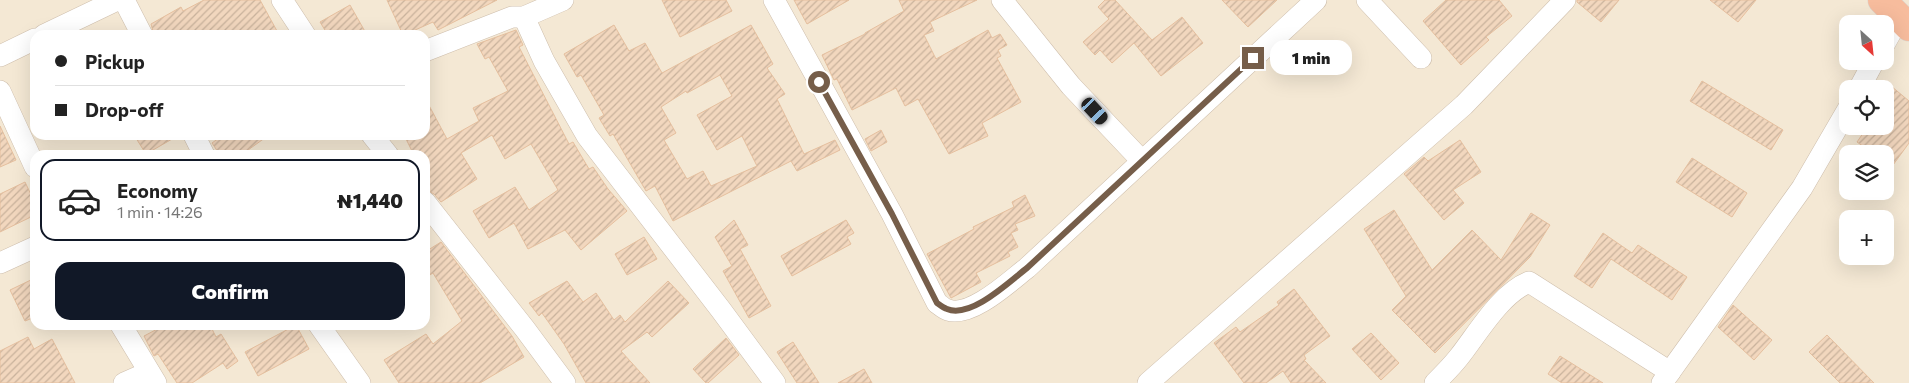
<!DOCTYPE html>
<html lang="en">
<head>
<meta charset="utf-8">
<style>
	body { margin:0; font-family:Commissioner,sans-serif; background:#f6f6f6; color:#222; height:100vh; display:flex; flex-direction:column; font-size:19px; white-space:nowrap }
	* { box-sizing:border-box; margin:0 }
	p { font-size:16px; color:#767676 }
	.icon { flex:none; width:28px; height:28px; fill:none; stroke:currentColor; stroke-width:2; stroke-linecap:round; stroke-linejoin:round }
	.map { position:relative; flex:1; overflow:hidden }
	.panel { position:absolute; left:30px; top:150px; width:400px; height:180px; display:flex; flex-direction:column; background:#fff; border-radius:15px; box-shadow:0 5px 20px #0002 }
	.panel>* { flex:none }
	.hud { position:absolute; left:30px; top:30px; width:400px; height:110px; border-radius:15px; box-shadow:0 5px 20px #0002; display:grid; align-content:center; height:110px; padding:0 25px; background:#fff }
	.needle { width:32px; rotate:153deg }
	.tools { position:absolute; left:1839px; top:15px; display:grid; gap:10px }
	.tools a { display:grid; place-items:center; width:55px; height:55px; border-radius:10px; background:#fff; box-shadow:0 5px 20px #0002; font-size:25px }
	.end { position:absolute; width:22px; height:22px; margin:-11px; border:6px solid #765e4a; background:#fff; box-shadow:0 0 0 2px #fff }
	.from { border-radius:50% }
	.bubble { position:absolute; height:35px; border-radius:15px; background:#fff; box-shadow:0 5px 20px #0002; font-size:16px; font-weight:800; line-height:35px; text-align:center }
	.car { position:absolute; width:15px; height:30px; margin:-15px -8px; border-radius:6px; box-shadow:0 0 4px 1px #0007; background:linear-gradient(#222 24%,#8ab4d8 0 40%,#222 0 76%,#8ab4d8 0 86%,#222 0) }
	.hud b { display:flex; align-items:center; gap:18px; height:48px; font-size:19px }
	.hud b+b { border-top:1px solid #e0e0e0 }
	.hud i { width:12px; height:12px; background:#222 }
	ul { padding:9px 0 0; list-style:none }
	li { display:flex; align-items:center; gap:15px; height:82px; margin:0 10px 8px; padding:0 15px; border:2px solid transparent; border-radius:15px }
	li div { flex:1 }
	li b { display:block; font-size:19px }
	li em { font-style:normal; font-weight:800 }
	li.selected { border-color:#111827 }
	li>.icon { width:45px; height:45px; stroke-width:1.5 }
	.button { display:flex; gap:10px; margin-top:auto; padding:10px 25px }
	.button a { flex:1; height:58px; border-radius:15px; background:#111827; color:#fff; font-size:20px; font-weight:800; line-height:58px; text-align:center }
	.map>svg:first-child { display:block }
	.residential { fill:#f4e8d4; fill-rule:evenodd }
	.building { fill:url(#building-hatch); stroke:#e5bf9e; fill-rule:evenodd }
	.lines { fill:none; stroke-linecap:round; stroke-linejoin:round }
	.minor-casing { stroke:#cebeac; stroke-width:22 }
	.highway-casing { stroke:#dbd5d0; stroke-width:29 }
	.minor { stroke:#fff; stroke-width:21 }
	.highway { stroke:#f7bc9d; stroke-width:28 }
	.route { stroke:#765e4a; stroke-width:6 }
</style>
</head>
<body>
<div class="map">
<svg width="1909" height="383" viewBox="0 0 1909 383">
	<defs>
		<pattern id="building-hatch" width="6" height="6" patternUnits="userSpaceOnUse" patternTransform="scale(1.25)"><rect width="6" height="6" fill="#f2d7be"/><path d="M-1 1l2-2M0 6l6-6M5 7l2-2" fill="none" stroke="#c9b29c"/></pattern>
	</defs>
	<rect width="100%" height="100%" fill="#fcf6e6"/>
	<path class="residential" d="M0,0H1909V383H0ZM1848,24H1885V61H1848ZM35,35H425V135H35ZM1848,89H1885V126H1848ZM1848,154H1885V191H1848ZM35,155H425V325H35ZM1848,219H1885V256H1848Z"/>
	<g class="building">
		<path d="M204,0H260L277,31L269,35H154L151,24L181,7L183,11Z"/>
		<path d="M387,0H497L438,30L433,22L404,35H403Z"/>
		<path d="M662,0H726L732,11L680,37Z"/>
		<path d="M794,0H849L807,24Z"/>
		<path d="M899,0H977L930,22L934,31L924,35L936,59L988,30L992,38L1000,34L1007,45L998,50L1001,56L997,58L1021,102L982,123L988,136L949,154L918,99L905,106L896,88L852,110L837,79L834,80L822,55L865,34V33L904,11Z"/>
		<path d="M1105,0H1115L1152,40L1182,17L1203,43L1161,76L1134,43L1112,63L1100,50L1095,55L1083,42L1109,19L1098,7Z"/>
		<path d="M1222,0H1277L1248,27Z"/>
		<path d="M1446,0H1499L1512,16L1486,37L1489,40L1461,65L1423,21Z"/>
		<path d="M1577,0H1619L1601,22L1577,2Z"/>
		<path d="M1710,0H1756L1738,22Z"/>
		<path d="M350,5L367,35H328L320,22Z"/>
		<path d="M614,25L629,51L645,43L662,73L751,25L773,64L767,68L785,94L777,99L804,154L835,140L840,150L797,171L791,161L673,221L655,186L646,191L613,134L610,136L599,118L604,115L581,75L577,77L564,54ZM720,75L732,96L697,115L717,150L742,136L757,166L711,186L703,171L687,179L664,140L676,133L661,107L686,91L687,93Z"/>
		<path d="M516,30L523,45L519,47L569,144L573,142L589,169L593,167L608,189L627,211L581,250L565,230L528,249L514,223L489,238L473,211L515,187L529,210L558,190L531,144L505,159L492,135L461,153L477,179L441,202L434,194L425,189V155H414L404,135H425V98L447,139L479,121L473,108L508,91L489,57L485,59L477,44Z"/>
		<path d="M1702,81L1783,130L1771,150L1690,101Z"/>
		<path d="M1885,81L1909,101V143L1885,176V154H1874L1857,142L1868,126H1885Z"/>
		<path d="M0,126L16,160L0,167Z"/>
		<path d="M881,130L887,142L871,151L865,139Z"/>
		<path d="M134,135H179L146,154Z"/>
		<path d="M223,135H269L241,155H220L212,143Z"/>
		<path d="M1460,140L1481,172L1453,190L1464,203L1444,220L1404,174L1424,157L1428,161Z"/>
		<path d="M1692,158L1747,193L1732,217L1676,182Z"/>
		<path d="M25,182L35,203V215L0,232V194Z"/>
		<path d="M1025,195L1035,216L1015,224L1018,230L1011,233L1018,247L1008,252L1010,256L976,273L981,282L951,298L927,254L974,229L973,227L1014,207L1012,202Z"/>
		<path d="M1394,210L1432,270L1472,230L1501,260L1531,213L1550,225L1530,257L1435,353L1392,310L1406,296L1364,229Z"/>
		<path d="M734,220L748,245L740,249L771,306L749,318L723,271L732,266L715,237Z"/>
		<path d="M846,220L854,233L847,237L851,244L792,276L781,256Z"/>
		<path d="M1603,233L1632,253L1638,245L1687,277L1672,300L1611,259L1592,288L1574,276Z"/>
		<path d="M644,237L657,259L627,275L615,254Z"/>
		<path d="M441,242L512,336L524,357L480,383H399L384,360L426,334L433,344L462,321L433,273L425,278V252Z"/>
		<path d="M35,278V317L25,321L10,290Z"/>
		<path d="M567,281L583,302L596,293L614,320L620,315L625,322L668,281L689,303L652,337L647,332L621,351L650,383H586L564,344L542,313L539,316L529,303Z"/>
		<path d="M1294,289L1330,336L1304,355L1306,359L1304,360L1326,383H1291L1283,371L1266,383H1244L1214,343L1236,327L1240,332L1279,305L1277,302Z"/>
		<path d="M1733,305L1772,340L1754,360L1718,327Z"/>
		<path d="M165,325H210L216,337L221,334L238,361L227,369L223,363L192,383H177L158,354L154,356L144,336Z"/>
		<path d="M296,325L309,349L258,376L245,352Z"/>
		<path d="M1371,333L1399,363L1381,380L1352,349Z"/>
		<path d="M1827,335L1874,383H1840L1809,352Z"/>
		<path d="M28,337L34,349L52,339L75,383H0V351Z"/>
		<path d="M726,338L739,355L708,383H706L693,369Z"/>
		<path d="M793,342L819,383H797L777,352Z"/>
		<path d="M1560,356L1603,383H1562L1548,374Z"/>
		<path d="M864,369L872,383H838Z"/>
	</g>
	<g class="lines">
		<g class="minor-casing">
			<g id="minor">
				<path d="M124,0L142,35"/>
				<path d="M282,0L305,35"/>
				<path d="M774,0L892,214L937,303C940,305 944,309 948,310C971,318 1010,281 1027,268L1316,0"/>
				<path d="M1002,0L1071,86L1142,161"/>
				<path d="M1367,0L1421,58"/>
				<path d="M524,17L544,61L587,136L721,310L775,383"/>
				<path d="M44,35L117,0"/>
				<path d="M1885,43L1899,18"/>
				<path d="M425,51L512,17H524L563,0"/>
				<path d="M0,56L35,39"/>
				<path d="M1859,89L1874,61"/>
				<path d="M0,91L35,167"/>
				<path d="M194,135L204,155"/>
				<path d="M372,135L388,155"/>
				<path d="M425,202L525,329L565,383"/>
				<path d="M0,263L35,247"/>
				<path d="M121,325L156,383"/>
				<path d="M319,325L360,383"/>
				<path d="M124,383L149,372"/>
				<path d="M1148,383L1464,105L1565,0"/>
				<path d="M1435,383C1443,375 1452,366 1459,357C1478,333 1500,294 1529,282L1670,372"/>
				<path d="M1662,383L1802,188L1848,109"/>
			</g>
		</g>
		<g class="highway-casing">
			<path id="highway" d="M1882,0L1909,27"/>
		</g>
		<use href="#minor" class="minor"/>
		<use href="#highway" class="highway"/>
	</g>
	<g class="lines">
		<path class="route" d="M819,82L892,214L937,303C940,305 944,308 947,309C971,319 1010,281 1027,268L1253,58"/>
	</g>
</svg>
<div class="tools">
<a><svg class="needle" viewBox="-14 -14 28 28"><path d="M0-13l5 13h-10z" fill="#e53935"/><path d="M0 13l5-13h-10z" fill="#767676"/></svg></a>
<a><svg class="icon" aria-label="locate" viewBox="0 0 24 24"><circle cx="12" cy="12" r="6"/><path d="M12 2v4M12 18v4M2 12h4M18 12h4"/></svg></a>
<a><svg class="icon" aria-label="layers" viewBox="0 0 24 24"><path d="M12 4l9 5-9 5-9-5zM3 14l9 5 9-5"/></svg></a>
<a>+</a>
</div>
<i class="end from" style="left:819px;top:82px"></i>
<i class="end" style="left:1253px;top:58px"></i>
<div class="bubble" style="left:1270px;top:40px;width:82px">1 min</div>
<i class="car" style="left:1095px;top:111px;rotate:137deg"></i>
<div class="hud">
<b><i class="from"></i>Pickup</b>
<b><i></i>Drop-off</b>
</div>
<section class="panel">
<ul>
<li class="selected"><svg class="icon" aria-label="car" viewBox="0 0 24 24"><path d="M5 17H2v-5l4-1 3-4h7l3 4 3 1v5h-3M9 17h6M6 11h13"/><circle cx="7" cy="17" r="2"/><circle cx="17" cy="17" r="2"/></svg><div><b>Economy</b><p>1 min · 14:26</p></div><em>₦1,440</em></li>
</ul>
<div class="button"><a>Confirm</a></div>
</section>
</div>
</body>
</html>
